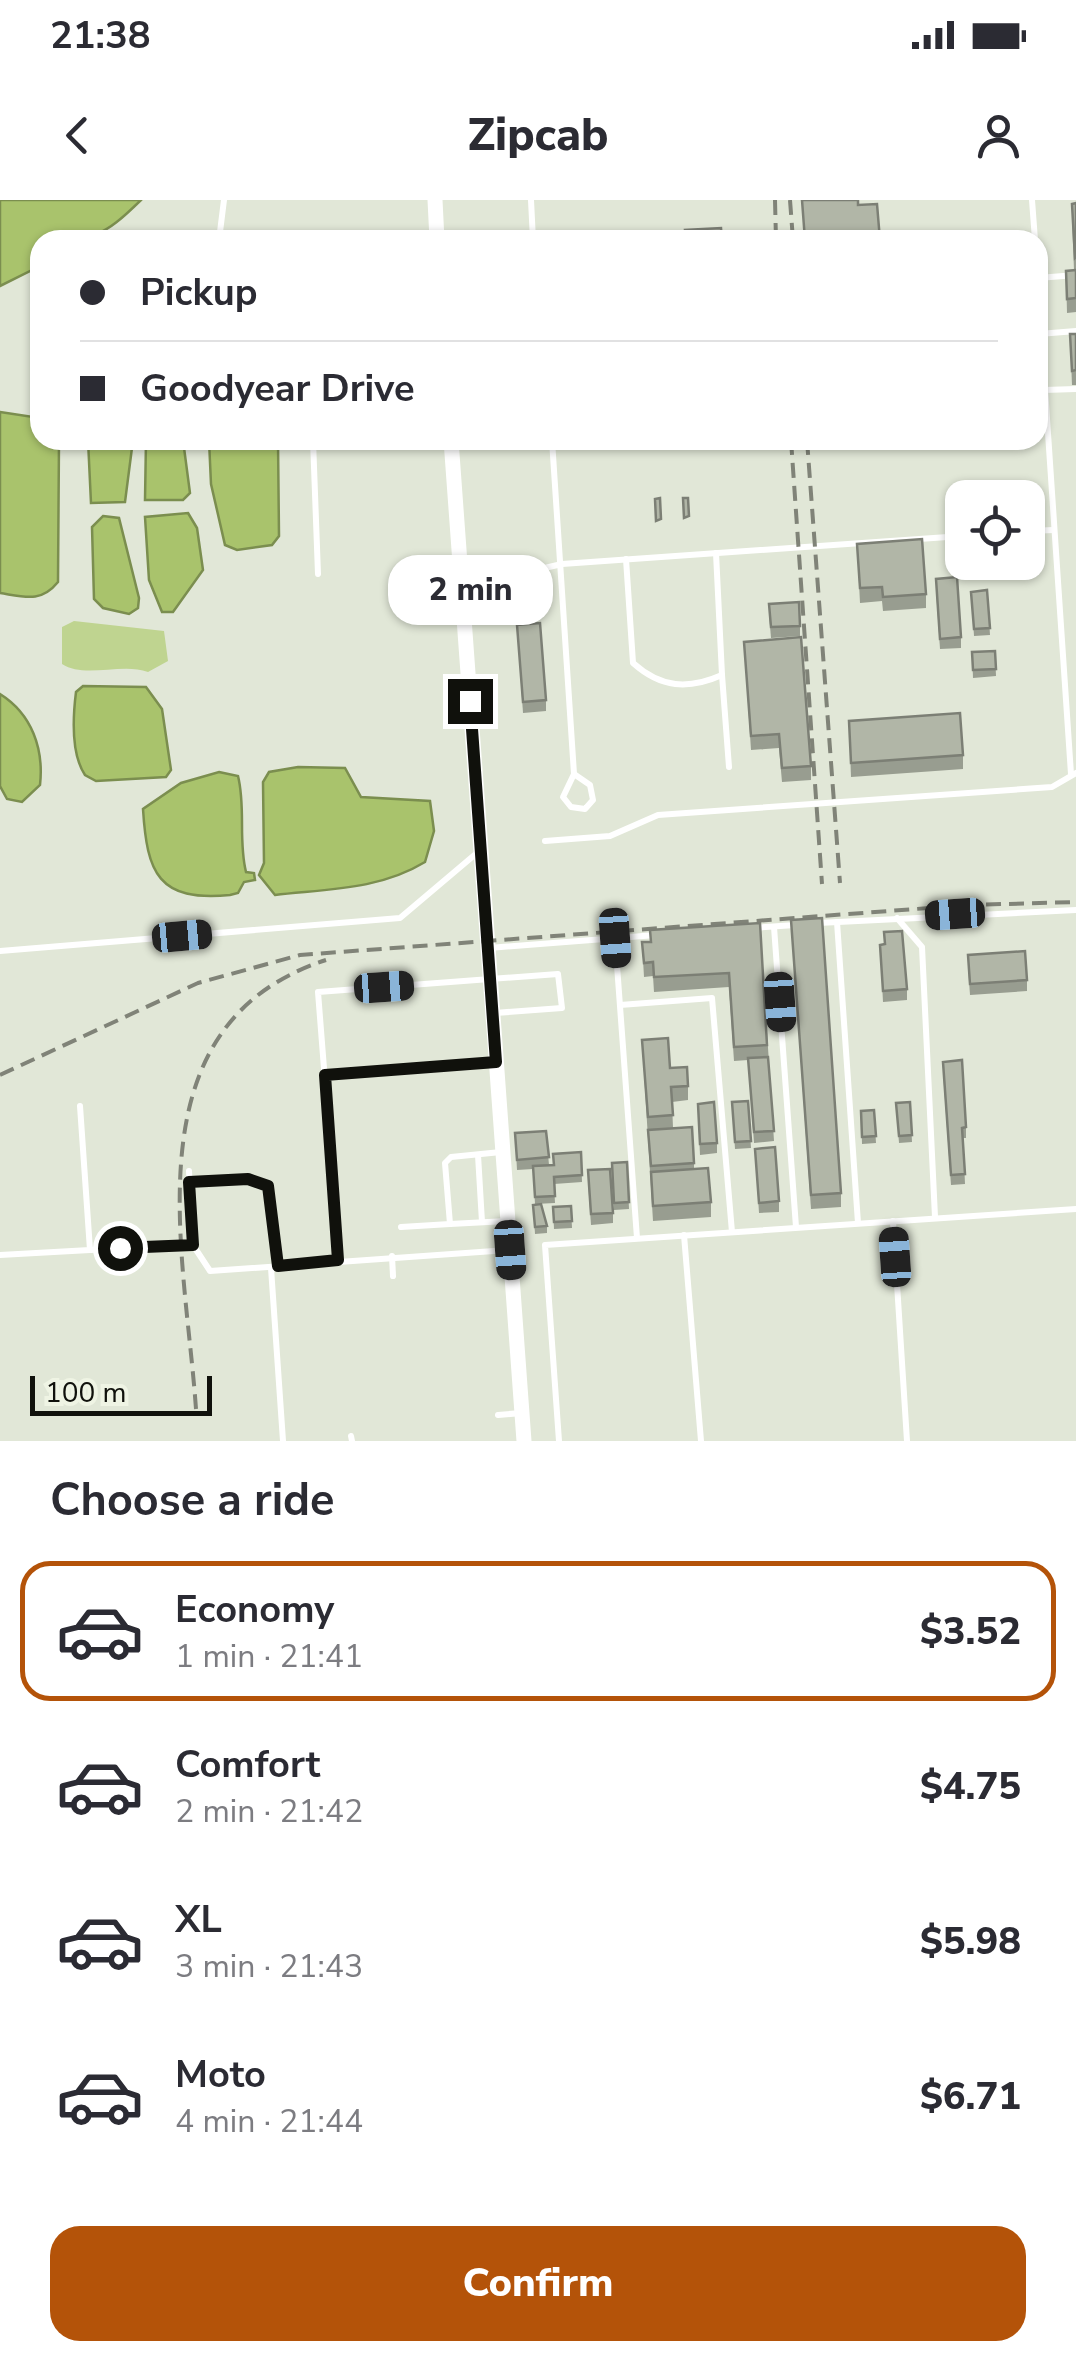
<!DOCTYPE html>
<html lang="en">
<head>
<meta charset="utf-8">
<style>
	body { margin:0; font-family:"Nunito Sans",sans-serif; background:#f2f2f3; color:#2b2b33; height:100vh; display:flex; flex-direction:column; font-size:38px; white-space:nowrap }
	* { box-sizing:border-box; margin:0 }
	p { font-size:32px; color:#7c7c81 }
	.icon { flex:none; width:55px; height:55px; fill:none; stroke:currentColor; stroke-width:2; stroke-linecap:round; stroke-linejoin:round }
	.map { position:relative; height:1241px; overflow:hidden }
	.panel { display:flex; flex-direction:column; background:#fff; flex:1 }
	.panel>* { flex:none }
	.hud { position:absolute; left:30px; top:30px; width:1018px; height:220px; border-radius:30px; box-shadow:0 2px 8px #0004; display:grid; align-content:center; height:220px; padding:0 50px; background:#fff }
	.buttons { position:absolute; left:945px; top:280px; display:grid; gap:20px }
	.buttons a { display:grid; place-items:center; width:100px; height:100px; border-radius:20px; background:#fff; box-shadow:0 2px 8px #0004; font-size:50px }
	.scale { position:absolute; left:30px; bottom:25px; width:182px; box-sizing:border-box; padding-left:10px; border:5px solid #10110c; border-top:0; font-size:28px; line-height:35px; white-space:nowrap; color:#10110c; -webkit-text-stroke:8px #eff4e4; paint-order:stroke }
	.end { position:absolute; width:45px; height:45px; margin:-22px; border:12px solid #10110c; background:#fff; box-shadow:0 0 0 5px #fff }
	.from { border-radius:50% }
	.bubble { position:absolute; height:70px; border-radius:30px; background:#fff; box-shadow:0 2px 8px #0004; font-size:32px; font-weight:800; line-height:70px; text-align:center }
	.car { position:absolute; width:30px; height:60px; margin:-30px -15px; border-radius:12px; box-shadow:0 0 8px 2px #0007; background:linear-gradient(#222 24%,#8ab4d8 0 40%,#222 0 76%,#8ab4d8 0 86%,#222 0) }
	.hud b { display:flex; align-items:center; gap:35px; height:95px; font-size:38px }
	.hud b+b { border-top:2px solid #e1e1e2 }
	.hud i { width:25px; height:25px; background:#2b2b33 }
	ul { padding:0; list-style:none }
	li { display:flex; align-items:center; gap:30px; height:140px; margin:0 20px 15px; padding:0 30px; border:5px solid transparent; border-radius:30px }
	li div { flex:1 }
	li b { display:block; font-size:38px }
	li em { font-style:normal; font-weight:800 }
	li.selected { border-color:#b45309 }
	li>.icon { width:90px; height:90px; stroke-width:1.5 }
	h2 { padding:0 50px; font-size:45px; line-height:120px }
	.primary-button { display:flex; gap:20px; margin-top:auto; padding:20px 50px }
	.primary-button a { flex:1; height:115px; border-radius:30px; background:#b45309; color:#fff; font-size:40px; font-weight:800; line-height:115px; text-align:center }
	.status { display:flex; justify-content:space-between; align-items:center; height:70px; padding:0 50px; background:#fff; direction:ltr }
	.status svg { height:28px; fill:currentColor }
	header { display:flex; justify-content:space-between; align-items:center; height:130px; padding:0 50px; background:#fff; font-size:45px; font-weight:800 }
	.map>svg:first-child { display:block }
	.green { fill:#bfd490 }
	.water { fill:#a9c36c; stroke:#7b8e4f; stroke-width:2.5 }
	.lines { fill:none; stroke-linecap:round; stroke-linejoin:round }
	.service { stroke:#fff; stroke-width:6 }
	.tertiary { stroke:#fff; stroke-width:15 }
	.rail { stroke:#808378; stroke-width:4; stroke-dasharray:15 8; stroke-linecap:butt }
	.wall { fill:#989d90 }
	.building { fill:#b1b6a7; stroke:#7c7f75; stroke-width:2.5 }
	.route { stroke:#10110c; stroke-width:12 }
</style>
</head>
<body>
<div class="status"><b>21:38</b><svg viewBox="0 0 49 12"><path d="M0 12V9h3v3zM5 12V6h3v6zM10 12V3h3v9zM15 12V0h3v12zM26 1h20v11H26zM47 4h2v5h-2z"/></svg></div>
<header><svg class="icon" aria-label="back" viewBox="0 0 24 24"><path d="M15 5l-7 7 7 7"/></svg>Zipcab<svg class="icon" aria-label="person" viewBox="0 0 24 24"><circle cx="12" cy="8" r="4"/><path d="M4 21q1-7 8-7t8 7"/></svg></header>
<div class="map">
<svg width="1076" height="1241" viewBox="0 0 1076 1241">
	<rect width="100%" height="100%" fill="#e1e7d7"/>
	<path class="green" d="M74,421L164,431L168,461L148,472C122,462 85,479 62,464V427Z"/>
	<g class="water">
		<path d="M0,0H141C102,38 94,40 40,40V66L0,86Z"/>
		<path d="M0,212L40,218V240H59L58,382C41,403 25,397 0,393Z"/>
		<path d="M88,240H133L125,302L91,303Z"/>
		<path d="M146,240H183L190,293L183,300H145Z"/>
		<path d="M209,240H278L279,336L272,345L237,350L225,345L211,284Z"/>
		<path d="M188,313L197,328L203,370L173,412H162L149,380L145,317Z"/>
		<path d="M103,316L119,318L139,398L138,408L129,414L103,408L94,399L92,327Z"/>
		<path d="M83,486L146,487L162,509L171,570L166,577L96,581L85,575C71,554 73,516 76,492Z"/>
		<path d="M0,494C32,514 44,549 40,585L22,602L7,599L0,586Z"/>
		<path d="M298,567L345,568L361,597L430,601L434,631L425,662C379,690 327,689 275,695L259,675L264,663L263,582L269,572Z"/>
		<path d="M219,572L238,576C246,608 238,640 246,672L254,673L255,680L244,682L238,693L230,695C158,702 147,673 143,609L181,583Z"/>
	</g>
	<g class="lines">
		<g class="service">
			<path d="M531,0L533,40"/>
			<path d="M1032,0L1035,40"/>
			<path d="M219,40L224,0"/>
			<path d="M1038,78L1076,75"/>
			<path d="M1038,85L1071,574"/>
			<path d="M1039,134L1076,131"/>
			<path d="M1044,190L1076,189"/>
			<path d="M313,240L318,374"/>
			<path d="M552,240L574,574"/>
			<path d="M1028,331L1054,330"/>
			<path d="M626,359L633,463C661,488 688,490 722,475L716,353"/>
			<path d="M540,369L562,364L962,336"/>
			<path d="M722,475L729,567"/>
			<path d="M574,574L590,585L593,600L585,609L571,607L563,597Z"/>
			<path d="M545,641L610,636L658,615L1052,587L1076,573"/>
			<path d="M897,718L922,747L935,1017"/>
			<path d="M837,722L858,1023"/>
			<path d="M818,723L1076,710"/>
			<path d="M774,727L796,1027"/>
			<path d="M753,728L795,725"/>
			<path d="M615,738L637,1038"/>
			<path d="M489,748L656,735"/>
			<path d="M0,751L400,718L478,652"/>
			<path d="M620,805L712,798L732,1032"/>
			<path d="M325,875L495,863"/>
			<path d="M478,955L482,1022"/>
			<path d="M189,971L193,1045L210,1071L508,1050"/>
			<path d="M189,982L247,979L269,986L278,1065"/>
			<path d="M893,1021L907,1241"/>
			<path d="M450,1024L507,1021"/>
			<path d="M401,1027L450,1024L445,963L451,957L501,952"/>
			<path d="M684,1035L701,1241"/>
			<path d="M90,1050L193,1045"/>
			<path d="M0,1055L90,1050L80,906"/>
			<path d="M392,1056L393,1076"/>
			<path d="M339,1060L318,792L558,774L562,808L495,813"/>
			<path d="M271,1068L283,1241"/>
			<path d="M498,1215L521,1213"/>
			<path d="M351,1236L352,1241"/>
			<path d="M559,1241L545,1045L1076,1009"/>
		</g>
		<g class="tertiary">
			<path d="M435,0L437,40"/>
			<path d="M451,240L524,1241"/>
		</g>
		<g class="rail">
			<path d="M775,0L776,40"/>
			<path d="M790,0L793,40"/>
			<path d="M791,240L822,684"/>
			<path d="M807,240L840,683"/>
			<path d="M0,875L198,783L300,755L969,705L1076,702"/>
			<path d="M196,1209C185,1051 127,825 326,760"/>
		</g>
	</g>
	<g class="wall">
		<path d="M1076,3V112L1067,113L1066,71L1074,70L1072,18Z"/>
		<path d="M1070,134H1076V185H1072Z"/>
		<path d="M857,344L926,394V408L883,411L882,401L860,403Z"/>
		<path d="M936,390L961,437V448L940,449Z"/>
		<path d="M987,390L990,435L974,436L971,392Z"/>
		<path d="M769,414L800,426V436L771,438Z"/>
		<path d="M517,425L546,500V511L523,513Z"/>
		<path d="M744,442L811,566V580L782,582L779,548L751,550Z"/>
		<path d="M995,451L996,476L973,478L972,452Z"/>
		<path d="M849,521L963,555V569L851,577Z"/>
		<path d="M791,720L841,993V1007L811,1009Z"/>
		<path d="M760,723L774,941L754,943L748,860L734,861L729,787L654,792L653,776L644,777L642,742H650V730Z"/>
		<path d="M884,732L907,789V800L883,802L880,745L885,744Z"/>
		<path d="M968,766L1027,780V791L970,795Z"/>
		<path d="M642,840L688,886V900L672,902L673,928L694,963V969L711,1002V1017L653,1021Z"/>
		<path d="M943,872L966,927V938H963L965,984L951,985Z"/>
		<path d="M748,901L751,948L735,949L732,902Z"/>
		<path d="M910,902L912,942L899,943L896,903Z"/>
		<path d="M874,910L876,943L862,944L861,911Z"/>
		<path d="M698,914L717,943V953L700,955Z"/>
		<path d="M546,931L549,965H553L581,952L582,982L554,984L555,1003L535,1004L533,969L517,970L515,933Z"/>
		<path d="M755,949L779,1001V1012L759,1013Z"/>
		<path d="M627,962L629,1009L614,1010L612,963Z"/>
		<path d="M588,981L613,1013V1023L591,1025Z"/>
		<path d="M533,1005L547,1026V1033L535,1034Z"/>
		<path d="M571,1006L572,1028L554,1029L553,1007Z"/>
	</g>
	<g class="building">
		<path d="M802,0H858V5L877,4L880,40H805Z"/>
		<path d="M1076,3V57L1075,58L1072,4Z"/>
		<path d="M721,28L722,40H686L685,30Z"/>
		<path d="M1076,70V98L1067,99L1066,71Z"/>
		<path d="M1070,134H1076V170L1072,171Z"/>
		<path d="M660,298L661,319L656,321L655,299Z"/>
		<path d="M683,298H688L689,316L684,318Z"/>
		<path d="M922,339L926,394L883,397L882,387L860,388L857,344Z"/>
		<path d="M957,377L961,437L940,439L936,379Z"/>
		<path d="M987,390L990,428L974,429L971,392Z"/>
		<path d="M799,402L800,426L771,427L769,404Z"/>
		<path d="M540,423L546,500L523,502L517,425Z"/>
		<path d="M801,437L811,566L782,568L779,534L751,536L744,442Z"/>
		<path d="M995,451L996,469L973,470L972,452Z"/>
		<path d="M960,513L963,555L851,563L849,521Z"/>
		<path d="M822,718L841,993L811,995L791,720Z"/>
		<path d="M760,723L767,845L734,847L729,773L654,777L653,762L644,763L642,742H651L650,730Z"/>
		<path d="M902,731L907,789L883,791L880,745L885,744L884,732Z"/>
		<path d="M1025,751L1027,780L970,784L968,755Z"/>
		<path d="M668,838L670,868L687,867L688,886L671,887L673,915L648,917L642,840Z"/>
		<path d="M768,857L774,931L754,932L748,858Z"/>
		<path d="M962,860L966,927L962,928L965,974L951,975L943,862Z"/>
		<path d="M748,901L751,941L735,942L732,902Z"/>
		<path d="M714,902L717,943L700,944L698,904Z"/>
		<path d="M910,902L912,935L899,936L896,903Z"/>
		<path d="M874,910L876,936L862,937L861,911Z"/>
		<path d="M692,927L694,963L651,966L648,930Z"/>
		<path d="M546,931L549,957L517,960L515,933Z"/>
		<path d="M775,947L779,1001L759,1003L755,949Z"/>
		<path d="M581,952L582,975L554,977L555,996L535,997L533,966L554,965L553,954Z"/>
		<path d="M627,962L629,1002L614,1003L612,963Z"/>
		<path d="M708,968L711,1002L653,1006L651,972Z"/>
		<path d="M610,969L613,1013L591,1014L588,970Z"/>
		<path d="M541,1004L547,1026L535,1027L533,1005Z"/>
		<path d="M571,1006L572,1021L554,1022L553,1007Z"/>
	</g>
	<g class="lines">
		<path class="route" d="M120,1048L193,1045L189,982L248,979L268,986L278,1066L338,1060L325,875L496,862L470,501"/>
	</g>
</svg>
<div class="buttons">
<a><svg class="icon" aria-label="locate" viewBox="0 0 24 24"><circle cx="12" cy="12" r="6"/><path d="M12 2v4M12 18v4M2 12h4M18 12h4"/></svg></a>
</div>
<div class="scale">100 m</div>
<i class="end from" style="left:120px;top:1048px"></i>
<i class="end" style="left:470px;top:501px"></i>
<div class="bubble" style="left:388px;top:355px;width:165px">2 min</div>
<i class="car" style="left:955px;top:714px;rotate:266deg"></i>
<i class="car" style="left:182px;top:736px;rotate:85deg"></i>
<i class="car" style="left:615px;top:738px;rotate:176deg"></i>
<i class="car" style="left:384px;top:787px;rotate:86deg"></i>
<i class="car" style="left:780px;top:802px;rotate:176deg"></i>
<i class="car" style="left:510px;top:1050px;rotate:176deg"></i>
<i class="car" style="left:895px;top:1057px;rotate:356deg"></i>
<div class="hud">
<b><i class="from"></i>Pickup</b>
<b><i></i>Goodyear Drive</b>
</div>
</div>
<section class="panel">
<h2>Choose a ride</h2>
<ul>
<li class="selected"><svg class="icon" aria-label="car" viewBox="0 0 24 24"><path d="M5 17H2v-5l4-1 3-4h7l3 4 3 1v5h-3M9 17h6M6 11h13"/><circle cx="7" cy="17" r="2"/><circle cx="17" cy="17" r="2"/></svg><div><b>Economy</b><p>1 min · 21:41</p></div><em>$3.52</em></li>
<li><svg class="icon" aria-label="car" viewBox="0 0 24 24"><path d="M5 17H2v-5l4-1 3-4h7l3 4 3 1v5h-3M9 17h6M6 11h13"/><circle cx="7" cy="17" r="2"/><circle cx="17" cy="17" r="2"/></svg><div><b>Comfort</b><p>2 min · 21:42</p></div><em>$4.75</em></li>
<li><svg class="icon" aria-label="car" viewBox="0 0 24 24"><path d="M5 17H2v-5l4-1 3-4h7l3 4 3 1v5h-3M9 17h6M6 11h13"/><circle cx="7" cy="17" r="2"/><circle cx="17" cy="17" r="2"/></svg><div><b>XL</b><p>3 min · 21:43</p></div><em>$5.98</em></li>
<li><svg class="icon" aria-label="car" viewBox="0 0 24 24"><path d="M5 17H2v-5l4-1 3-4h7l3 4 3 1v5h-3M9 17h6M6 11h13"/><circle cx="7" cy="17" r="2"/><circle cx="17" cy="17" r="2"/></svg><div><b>Moto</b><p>4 min · 21:44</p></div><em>$6.71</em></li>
</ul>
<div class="primary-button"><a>Confirm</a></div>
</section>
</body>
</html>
